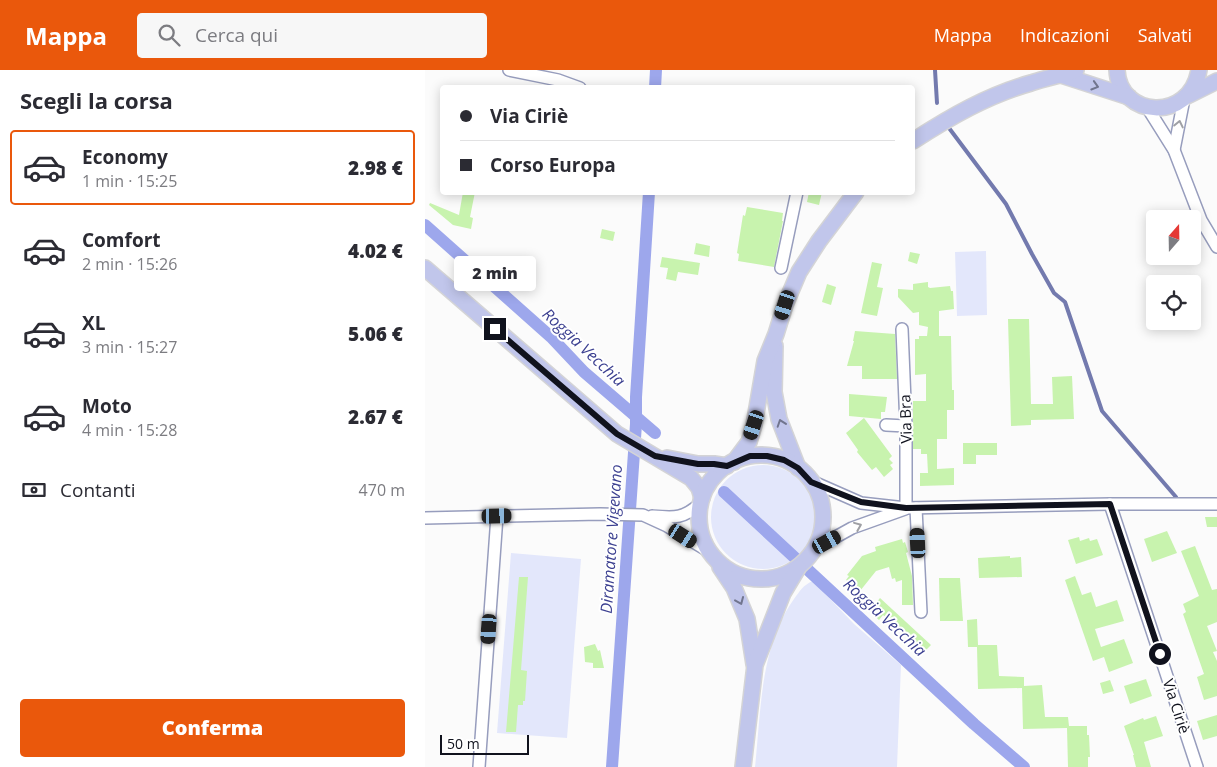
<!DOCTYPE html>
<html lang="it">
<head>
<meta charset="utf-8">
<style>
	body { margin:0; font-family:"Open Sans",sans-serif; background:#f7f7f7; color:#2b2b33; height:100vh; display:flex; flex-direction:column; font-size:19px; white-space:nowrap }
	* { box-sizing:border-box; margin:0 }
	p { font-size:16px; color:#7c7c81 }
	.icon { flex:none; width:28px; height:28px; fill:none; stroke:currentColor; stroke-width:2; stroke-linecap:round; stroke-linejoin:round }
	.map { position:relative; flex:1; overflow:hidden }
	.panel { display:flex; flex-direction:column; background:#fff; width:425px }
	.panel>* { flex:none }
	.top-card { position:absolute; left:15px; top:15px; width:475px; height:110px; border-radius:5px; box-shadow:0 2px 12px #0003; display:grid; align-content:center; height:110px; padding:0 20px; background:#fff }
	.needle { width:32px; rotate:20deg }
	.buttons { position:absolute; left:721px; top:140px; display:grid; gap:10px }
	.buttons a { display:grid; place-items:center; width:55px; height:55px; border-radius:5px; background:#fff; box-shadow:0 2px 12px #0003; font-size:25px }
	.scale { position:absolute; left:15px; bottom:12px; width:89px; box-sizing:border-box; padding-left:5px; border:2px solid #10121d; border-top:0; font-size:14px; line-height:18px; white-space:nowrap; color:#10121d; -webkit-text-stroke:4px #fff; paint-order:stroke }
	.end { position:absolute; width:22px; height:22px; margin:-11px; border:6px solid #10121d; background:#fff; box-shadow:0 0 0 2px #fff }
	.from { border-radius:50% }
	.bubble { position:absolute; height:35px; border-radius:5px; background:#fff; box-shadow:0 2px 12px #0003; font-size:16px; font-weight:800; line-height:35px; text-align:center }
	.car { position:absolute; width:15px; height:30px; margin:-15px -8px; border-radius:6px; box-shadow:0 0 4px 1px #0007; background:linear-gradient(#222 24%,#8ab4d8 0 40%,#222 0 76%,#8ab4d8 0 86%,#222 0) }
	.top-card b { display:flex; align-items:center; gap:18px; height:48px; font-size:19px }
	.top-card b+b { border-top:1px solid #e1e1e2 }
	.top-card i { width:12px; height:12px; background:#2b2b33 }
	ul { padding:0; list-style:none }
	li { display:flex; align-items:center; gap:15px; height:75px; margin:0 10px 8px; padding:0 10px; border:2px solid transparent; border-radius:5px }
	li div { flex:1 }
	li b { display:block; font-size:19px }
	li em { font-style:normal; font-weight:800 }
	li.active { border-color:#ea580c }
	li>.icon { width:45px; height:45px; stroke-width:1.5 }
	h2 { padding:0 20px; font-size:22px; line-height:60px }
	.pay { display:flex; align-items:center; gap:12px; height:55px; padding:0 20px; font-size:19px }
	.pay p { margin-inline-start:auto }
	.button { display:flex; gap:10px; margin-top:auto; padding:10px 20px }
	.button a { flex:1; height:58px; border-radius:5px; background:#ea580c; color:#fff; font-size:20px; font-weight:800; line-height:58px; text-align:center }
	header { display:flex; align-items:center; gap:30px; box-sizing:border-box; height:70px; padding:0 25px; background:#ea580c; color:#fff }
	header strong { font-size:24px }
	nav { display:flex; gap:28px; margin-inline-start:auto; font-size:18px }
	.search { width:350px; height:45px; background:#f7f7f7; display:flex; align-items:center; gap:12px; box-sizing:border-box; padding:0 18px; border-radius:5px; color:#7c7c81; font-size:19px }
	main { display:flex; flex:1; min-height:0 }
	.map>svg:first-child { display:block }
	.green { fill:#e3e7fb }
	.lines { fill:none; stroke-linecap:round; stroke-linejoin:round }
	.stream { stroke:#737aae; stroke-width:4 }
	.canal { stroke:#9da7ec; stroke-width:12 }
	.building { fill:#c8f3ae }
	.minor-casing { stroke:#979dbd; stroke-width:14 }
	.major-casing { stroke:#d4d4d6; stroke-width:18 }
	.minor { stroke:#fff; stroke-width:11 }
	.major { stroke:#c1c6eb; stroke-width:15 }
	.oneway { stroke:#71758e }
	.oneway2 { stroke:#9fa0a5 }
	.route { stroke:#10121d; stroke-width:6 }
	.labels { text-anchor:middle; dominant-baseline:central; stroke-width:4; stroke-linejoin:round; paint-order:stroke }
	.street-label { font-size:15px; fill:#10121d; stroke:#fff }
	.water-label { font-size:16px; font-style:italic; fill:#3d4191; stroke:#fff }
</style>
</head>
<body>
<header>
<strong>Mappa</strong>
<div class="search"><svg class="icon" aria-label="search" viewBox="0 0 24 24"><circle cx="10" cy="10" r="6"/><path d="M15 15l6 6"/></svg>Cerca qui</div>
<nav><a>Mappa</a><a>Indicazioni</a><a>Salvati</a></nav>
</header>
<main>
<section class="panel">
<h2>Scegli la corsa</h2>
<ul>
<li class="active"><svg class="icon" aria-label="car" viewBox="0 0 24 24"><path d="M5 17H2v-5l4-1 3-4h7l3 4 3 1v5h-3M9 17h6M6 11h13"/><circle cx="7" cy="17" r="2"/><circle cx="17" cy="17" r="2"/></svg><div><b>Economy</b><p>1 min · 15:25</p></div><em>2.98 €</em></li>
<li><svg class="icon" aria-label="car" viewBox="0 0 24 24"><path d="M5 17H2v-5l4-1 3-4h7l3 4 3 1v5h-3M9 17h6M6 11h13"/><circle cx="7" cy="17" r="2"/><circle cx="17" cy="17" r="2"/></svg><div><b>Comfort</b><p>2 min · 15:26</p></div><em>4.02 €</em></li>
<li><svg class="icon" aria-label="car" viewBox="0 0 24 24"><path d="M5 17H2v-5l4-1 3-4h7l3 4 3 1v5h-3M9 17h6M6 11h13"/><circle cx="7" cy="17" r="2"/><circle cx="17" cy="17" r="2"/></svg><div><b>XL</b><p>3 min · 15:27</p></div><em>5.06 €</em></li>
<li><svg class="icon" aria-label="car" viewBox="0 0 24 24"><path d="M5 17H2v-5l4-1 3-4h7l3 4 3 1v5h-3M9 17h6M6 11h13"/><circle cx="7" cy="17" r="2"/><circle cx="17" cy="17" r="2"/></svg><div><b>Moto</b><p>4 min · 15:28</p></div><em>2.67 €</em></li>
</ul>
<div class="pay"><svg class="icon" aria-label="cash" viewBox="0 0 24 24"><path d="M3 7h18v10H3z"/><circle cx="12" cy="12" r="2"/></svg>Contanti<p>470 m</p></div>
<div class="button"><a>Conferma</a></div>
</section>
<div class="map">
<svg width="792" height="697" viewBox="0 0 792 697">
	<rect width="100%" height="100%" fill="#fbfbfb"/>
	<g class="green">
		<path d="M561,181L562,245L532,246L530,182Z"/>
		<circle cx="338" cy="447" r="52"/>
		<path d="M86,483L156,489L142,668L72,663Z"/>
		<path d="M388,511L429,554L476,595L472,697H330C336,642 335,576 369,529C375,521 378,515 388,511Z"/>
	</g>
	<g class="lines">
		<g class="stream">
			<path d="M510,0L512,33"/>
			<path d="M524,58L581,134L607,184L629,223L640,232L677,341L751,427"/>
		</g>
		<g class="canal">
			<path d="M230,18L231,0"/>
			<path d="M0,155L126,267L159,302L230,363"/>
			<path d="M299,422L549,654L599,697"/>
			<path d="M187,697L211,354V327L224,122"/>
		</g>
	</g>
	<g class="building">
		<path d="M38,122H50L45,147L48,148L46,159L28,155L4,135L5,133L34,145Z"/>
		<path d="M384,122H397L394,135L382,132Z"/>
		<path d="M322,137L358,143L357,151H358L349,197L313,191L314,184L312,183L318,145L320,146Z"/>
		<path d="M177,159L190,162L188,171L175,168Z"/>
		<path d="M271,173L285,176L284,187L269,184Z"/>
		<path d="M485,182L495,184L492,194L483,191Z"/>
		<path d="M237,187L275,193L273,205L253,202L251,211L241,209L243,198L235,197Z"/>
		<path d="M447,192L457,194L452,217L458,218L452,246L436,243Z"/>
		<path d="M503,212V217L505,218L525,216L526,221H528L529,239L514,241V266H526L527,320H529V340H522V369H512V399L529,398V415L495,416V403H503L502,384H496V379H488V331H501V304L490,305V269H494V266H502L503,257L494,255V242L488,243L473,227V219L488,220V214Z"/>
		<path d="M402,214L411,217L406,235L397,232Z"/>
		<path d="M583,249H604L606,334H628L627,307L647,306L649,349L606,350V355L586,356Z"/>
		<path d="M430,261L470,264L472,309H437V296H422L429,271H428Z"/>
		<path d="M424,324L462,327L460,342H456V349L424,346Z"/>
		<path d="M439,348L467,386L464,389L468,393L465,395L468,399L459,407L451,397L447,400L432,382L433,380L421,363Z"/>
		<path d="M538,373H572V385H551V394H538Z"/>
		<path d="M780,447H792V457H782Z"/>
		<path d="M742,461L752,483L727,492L719,469Z"/>
		<path d="M654,467L655,471L664,468L665,471L672,469L678,485L651,494L643,470Z"/>
		<path d="M477,469L478,473L480,472L483,482L481,483L487,506L488,535H477V510L471,512L470,508L467,509L464,497L451,501L435,521L421,510L424,506L422,505L437,486L451,481L450,477Z"/>
		<path d="M770,476L787,520L792,519V552L782,556L792,581L788,582L792,591V626L779,630L772,607L779,604L758,544L761,542L758,534L774,526L756,481Z"/>
		<path d="M585,486V488L596,487L597,507L554,508L553,488Z"/>
		<path d="M650,506L657,525L666,522L671,537L692,530L699,551L670,559L676,577L699,569L708,593L684,602L679,587L668,591L640,510Z"/>
		<path d="M94,507H103L96,600L102,601L100,631H98V635H93L91,662H81Z"/>
		<path d="M514,508H535L538,551H515Z"/>
		<path d="M455,528L506,575L499,582L458,545L454,550L445,541Z"/>
		<path d="M552,549L553,575H572L574,606L599,607V616L617,615L620,647H643L644,656H662V665H664L665,687H663V697H643L642,658L598,659L597,618L553,619L552,577H543L542,550Z"/>
		<path d="M170,574L173,581L175,580L179,598H168V593L160,592L159,577Z"/>
		<path d="M721,609L727,626L705,634L699,616Z"/>
		<path d="M685,610L689,621L678,624L675,613Z"/>
		<path d="M792,645V666L778,670L772,651Z"/>
		<path d="M731,646L738,666L719,672L726,697H711L708,685H709L699,656L718,648L719,650Z"/>
	</g>
	<g class="lines">
		<g class="minor-casing">
			<g id="minor">
				<path d="M84,0L133,10L155,18"/>
				<path d="M722,37L749,80L776,150L792,177"/>
				<path d="M749,80L759,29"/>
				<path d="M356,198L372,122"/>
				<path d="M477,259L481,356V438"/>
				<path d="M461,355L481,356"/>
				<path d="M386,411L436,433L481,438L685,434H792"/>
				<path d="M685,434L772,697"/>
				<path d="M491,438L496,542"/>
				<path d="M227,446C250,448 258,449 276,433"/>
				<path d="M0,448L175,444L218,445L242,456L285,482"/>
				<path d="M389,479L427,458L480,439"/>
				<path d="M54,697L72,446"/>
			</g>
		</g>
		<g class="major-casing">
			<g id="major">
				<path d="M692,0C694,48 765,53 774,0"/>
				<path d="M636,5L704,27"/>
				<path d="M764,25L792,11"/>
				<path d="M488,71C525,47 563,25 606,13C621,8 637,5 651,0"/>
				<path d="M0,198L192,364L266,408L274,418L277,428"/>
				<path d="M350,276L349,322L354,349L373,398"/>
				<circle cx="336" cy="447" r="62"/>
				<path d="M242,388L273,394H289L302,396"/>
				<path d="M309,392L324,372L329,355L340,291L351,264L360,235L374,202L394,171L431,122"/>
				<path d="M295,497L309,518L322,549L329,594"/>
				<path d="M318,697L330,595L358,523L373,498"/>
			</g>
		</g>
		<use href="#minor" class="minor"/>
		<use href="#major" class="major"/>
	</g>
	<defs><path id="oneway-chevron" d="M-2-3.5L2.5 0L-2 3.5" fill="none" stroke-width="1.6" stroke-linecap="round" stroke-linejoin="round" transform="scale(1.25)"/></defs>
	<g class="oneway">
		<use href="#oneway-chevron" transform="translate(670 16) rotate(17)"/>
		<use href="#oneway-chevron" transform="translate(356 353) rotate(-109)"/>
		<use href="#oneway-chevron" transform="translate(315 531) rotate(67)"/>
	</g>
	<g class="oneway2">
		<use href="#oneway-chevron" transform="translate(754 54) rotate(-78)"/>
		<use href="#oneway-chevron" transform="translate(433 456) rotate(-22)"/>
	</g>
	<g class="lines">
		<path class="route" d="M70,259L192,364L230,386L273,394H289L302,396L325,386H342L359,390L373,398L386,412L436,432L481,438L685,434L735,584"/>
	</g>
	<g class="labels">
		<g class="street-label">
			<text transform="translate(480 349) rotate(-92)">Via Bra</text>
			<text transform="translate(752 636) rotate(72)">Via Ciriè</text>
		</g>
		<g class="water-label">
			<text transform="translate(159 277) rotate(43)">Roggia Vecchia</text>
			<text transform="translate(186 469) rotate(-86)">Diramatore Vigevano</text>
			<text transform="translate(460 547) rotate(43)">Roggia Vecchia</text>
		</g>
	</g>
</svg>
<div class="buttons">
<a><svg class="needle" viewBox="-14 -14 28 28"><path d="M0-13l5 13h-10z" fill="#e53935"/><path d="M0 13l5-13h-10z" fill="#7c7c81"/></svg></a>
<a><svg class="icon" aria-label="locate" viewBox="0 0 24 24"><circle cx="12" cy="12" r="6"/><path d="M12 2v4M12 18v4M2 12h4M18 12h4"/></svg></a>
</div>
<div class="scale">50 m</div>
<i class="end from" style="left:735px;top:584px"></i>
<i class="end" style="left:70px;top:259px"></i>
<div class="bubble" style="left:29px;top:186px;width:82px">2 min</div>
<i class="car" style="left:360px;top:235px;rotate:198deg"></i>
<i class="car" style="left:329px;top:355px;rotate:198deg"></i>
<i class="car" style="left:72px;top:446px;rotate:89deg"></i>
<i class="car" style="left:258px;top:466px;rotate:122deg"></i>
<i class="car" style="left:402px;top:472px;rotate:61deg"></i>
<i class="car" style="left:493px;top:473px;rotate:357deg"></i>
<i class="car" style="left:64px;top:559px;rotate:184deg"></i>
<div class="top-card">
<b><i class="from"></i>Via Ciriè</b>
<b><i></i>Corso Europa</b>
</div>
</div>
</main>
</body>
</html>
